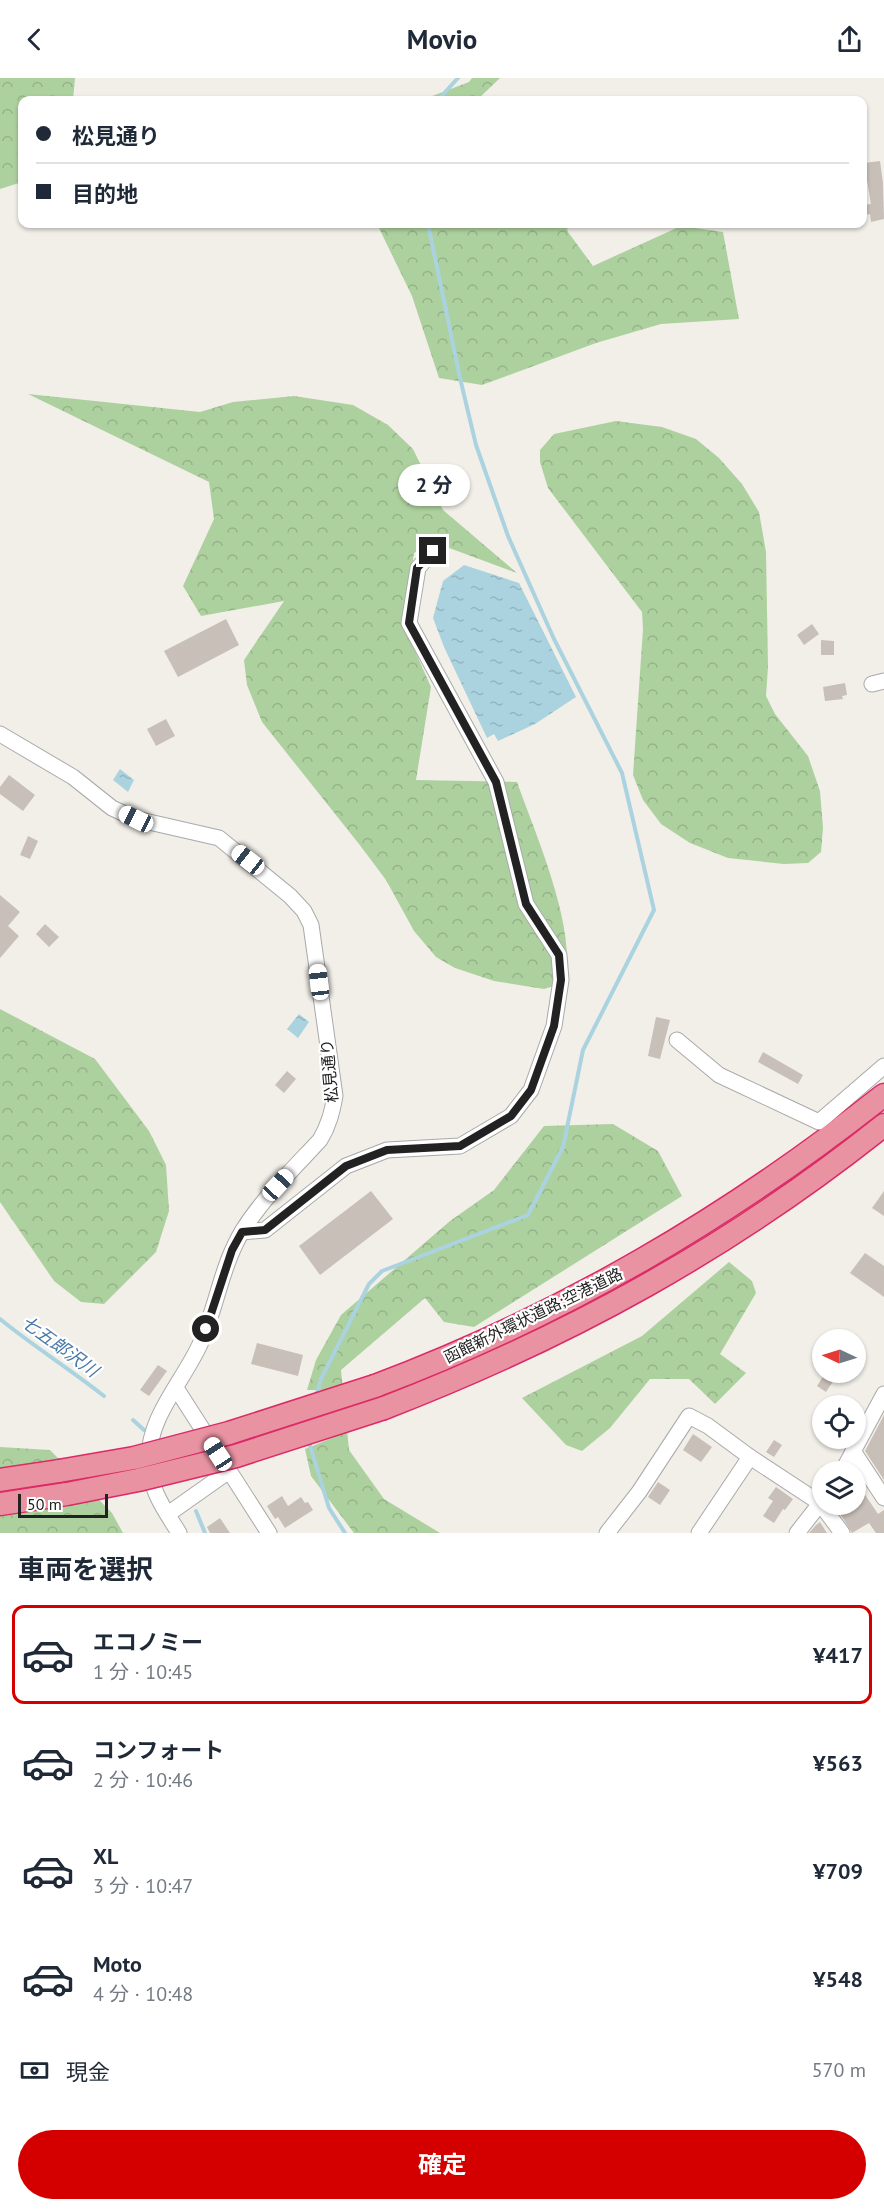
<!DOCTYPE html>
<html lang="ja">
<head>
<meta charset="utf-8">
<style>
	body { margin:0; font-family:"PT Sans","Noto Sans JP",sans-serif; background:#f2f2f3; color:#1f2937; height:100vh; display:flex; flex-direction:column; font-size:22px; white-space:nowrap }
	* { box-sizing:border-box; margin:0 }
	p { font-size:20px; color:#747a83 }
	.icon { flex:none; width:33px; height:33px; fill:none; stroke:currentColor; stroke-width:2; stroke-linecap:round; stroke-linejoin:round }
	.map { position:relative; height:1455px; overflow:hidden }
	.sheet { display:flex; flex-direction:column; background:#fff; flex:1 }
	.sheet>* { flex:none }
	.top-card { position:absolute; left:18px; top:18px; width:849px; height:132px; border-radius:12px; box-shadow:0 2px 4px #0004; display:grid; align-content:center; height:132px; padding:0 18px; background:#fff }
	.needle { width:39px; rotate:274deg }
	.tools { position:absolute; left:812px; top:1251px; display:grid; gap:12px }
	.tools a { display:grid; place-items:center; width:54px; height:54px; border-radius:50%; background:#fff; box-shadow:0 2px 4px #0004; font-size:30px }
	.scale { position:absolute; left:18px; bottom:15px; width:90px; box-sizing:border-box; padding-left:6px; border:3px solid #222; border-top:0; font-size:16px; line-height:21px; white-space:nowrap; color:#222; -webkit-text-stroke:4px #fff; paint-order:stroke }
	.end { position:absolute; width:27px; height:27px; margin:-14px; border:8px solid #222; background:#fff; box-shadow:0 0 0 3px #fff }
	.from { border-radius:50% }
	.bubble { position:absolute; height:42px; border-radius:21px; background:#fff; box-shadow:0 2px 4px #0004; font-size:20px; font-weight:700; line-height:42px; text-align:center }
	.car { position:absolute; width:18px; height:36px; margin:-18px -9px; border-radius:8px; box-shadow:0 0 4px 2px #0007; background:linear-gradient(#fff 24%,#345 0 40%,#fff 0 76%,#345 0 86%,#fff 0) }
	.top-card b { display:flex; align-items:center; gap:21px; height:57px; font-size:22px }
	.top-card b+b { border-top:2px solid #e0e1e3 }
	.top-card i { width:15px; height:15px; background:#1f2937 }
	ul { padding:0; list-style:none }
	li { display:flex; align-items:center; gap:18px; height:99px; margin:0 12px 9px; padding:0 6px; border:3px solid transparent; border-radius:12px }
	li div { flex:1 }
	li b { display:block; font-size:22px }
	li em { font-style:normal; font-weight:700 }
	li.selected { border-color:#d40000 }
	li>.icon { width:54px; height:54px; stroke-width:1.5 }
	h2 { padding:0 18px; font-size:27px; line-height:72px }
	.pay { display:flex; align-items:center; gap:15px; height:66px; padding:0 18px; font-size:22px }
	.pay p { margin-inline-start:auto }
	.action { display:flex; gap:12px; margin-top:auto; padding:12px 18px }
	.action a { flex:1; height:69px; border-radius:36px; background:#d40000; color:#fff; font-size:24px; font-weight:700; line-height:69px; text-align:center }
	header { display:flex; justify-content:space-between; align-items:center; height:78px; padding:0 18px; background:#fff; font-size:27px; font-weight:700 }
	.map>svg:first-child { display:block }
	.forest { fill:url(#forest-crowns) }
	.water { fill:url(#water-ripples) }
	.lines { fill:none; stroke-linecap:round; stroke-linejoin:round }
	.stream { stroke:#aad3df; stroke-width:4 }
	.building { fill:#c7bfb8 }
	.minor-casing { stroke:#a9a9a9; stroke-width:17 }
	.highway-casing { stroke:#dc2a67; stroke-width:25 }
	.minor { stroke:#fff; stroke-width:15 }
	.highway { stroke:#e892a2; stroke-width:22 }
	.highway-bridge-casing { stroke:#dc2a67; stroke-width:25; stroke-linecap:butt }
	.highway-bridge { stroke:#e892a2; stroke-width:22 }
	.route { stroke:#222; stroke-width:8 }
	.labels { text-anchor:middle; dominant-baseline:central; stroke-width:4.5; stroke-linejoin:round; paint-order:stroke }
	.street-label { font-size:16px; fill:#222; stroke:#fff }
	.water-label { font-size:18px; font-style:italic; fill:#4a7aab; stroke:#fff }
</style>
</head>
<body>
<header><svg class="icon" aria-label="back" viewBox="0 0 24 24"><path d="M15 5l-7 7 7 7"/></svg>Movio<svg class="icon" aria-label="share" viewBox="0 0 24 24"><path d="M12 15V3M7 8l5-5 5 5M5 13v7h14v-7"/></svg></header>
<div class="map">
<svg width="884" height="1455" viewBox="0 0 884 1455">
	<defs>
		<pattern id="forest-crowns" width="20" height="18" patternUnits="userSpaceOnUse" patternTransform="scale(1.5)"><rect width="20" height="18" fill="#add19e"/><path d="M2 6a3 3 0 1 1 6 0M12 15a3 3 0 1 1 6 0" fill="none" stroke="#95b388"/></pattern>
		<pattern id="water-ripples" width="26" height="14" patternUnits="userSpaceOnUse" patternTransform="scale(1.5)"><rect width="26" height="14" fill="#aad3df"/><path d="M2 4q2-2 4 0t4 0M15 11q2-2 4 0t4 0" fill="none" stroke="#92b5bf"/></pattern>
	</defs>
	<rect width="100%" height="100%" fill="#f2efe9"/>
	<g class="forest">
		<path d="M0,0H75L73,22H22V104L0,111Z"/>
		<path d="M472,0H500L477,22H426L427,20L469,4Z"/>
		<path d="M377,146H566L568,154L593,188L681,148L723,154L739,241L661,246L596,265L482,307L439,300L412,218Z"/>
		<path d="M28,316L200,334L233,324L294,318L353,327L388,347L413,371L443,432L517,495L433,464L414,475L403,546L431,609L416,702L517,704C535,755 579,854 564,905L544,911L494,903L455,890L436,879L414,853L386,802L359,766L262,644L247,607L244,582L284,523L201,538L183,508L214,441L209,404Z"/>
		<path d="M616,343L662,349L696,361L719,380L742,406L759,434L766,474L768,589L766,618L775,636L808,678L820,713L823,750L821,774L808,785L784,786L728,780L690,765L661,746L643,722L633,697L643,551L642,534L548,410L540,384V372L554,356Z"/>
		<path d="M0,931L95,981L149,1053L166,1087L169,1133L156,1174L104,1226L81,1224L54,1203L0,1124Z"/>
		<path d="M613,1046L658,1073L682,1118L474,1249L444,1244L425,1220L341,1292L349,1372L384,1421L440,1455H354L311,1398L305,1371L337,1358L326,1312H307L316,1282L341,1237L450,1143L494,1112L544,1048Z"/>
		<path d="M729,1184L752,1203L756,1215L720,1276L746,1295L715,1326L689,1301H650L610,1350L582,1373L566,1367L522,1320L642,1258Z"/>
		<path d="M0,1369L50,1372L112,1435L123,1455H0Z"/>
	</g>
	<g class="water">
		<path d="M464,487L519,505L576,619L535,646L498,663L494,656L487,660L444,569L433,540L443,503Z"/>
		<path d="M120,691L134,702L128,714L113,702Z"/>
		<path d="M299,936L309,944L298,960L287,951Z"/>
	</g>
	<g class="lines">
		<g class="stream">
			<path d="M438,22L458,0"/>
			<path d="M0,1241C33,1268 70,1291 104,1318"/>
			<path d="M316,1318L321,1301L369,1206L382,1193L528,1137L563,1069L583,972L654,832L622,695L554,561L508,458L476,367L460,300L428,146"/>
			<path d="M133,1342L144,1352"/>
			<path d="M309,1364L329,1430L345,1455"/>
			<path d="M196,1433L205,1455"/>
		</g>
	</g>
	<g class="building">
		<path d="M880,83L883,105L884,141L871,144L870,136L866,137L864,127L871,126L864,85Z"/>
		<path d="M226,541L239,567L178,599L164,573Z"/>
		<path d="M812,546L819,556L804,567L797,557Z"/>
		<path d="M821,562L834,563V577H821Z"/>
		<path d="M845,605L847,617L842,618L843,621L825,623L823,609Z"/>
		<path d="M166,641L175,658L156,668L147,651Z"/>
		<path d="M9,697L35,717L23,733L0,716V709Z"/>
		<path d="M28,758L38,763L30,781L20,777Z"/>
		<path d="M0,817L20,834L8,848L19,858L0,880Z"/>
		<path d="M45,846L59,859L49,869L36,856Z"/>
		<path d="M656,939L670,942L660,981L648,978Z"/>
		<path d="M763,974L803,997L798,1006L758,984Z"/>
		<path d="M287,993L296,1001L284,1015L275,1007Z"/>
		<path d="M371,1113L393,1141L320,1197L299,1168Z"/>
		<path d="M884,1113V1138L872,1130Z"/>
		<path d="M865,1175L884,1188V1219L850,1195Z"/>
		<path d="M257,1265L303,1277L298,1298L251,1286Z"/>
		<path d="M158,1287L167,1293L149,1318L140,1312Z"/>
		<path d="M826,1294H839L826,1314L817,1308Z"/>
		<path d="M884,1337V1402L865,1373Z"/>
		<path d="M693,1356L712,1369L701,1384L683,1372Z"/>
		<path d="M774,1362L782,1367L774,1379L766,1374Z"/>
		<path d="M855,1402L878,1436L884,1432V1455H876L869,1445L852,1455L834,1426H855Z"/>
		<path d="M658,1404L670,1412L660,1427L648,1419Z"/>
		<path d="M776,1409L793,1421L785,1432L783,1431L774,1445L763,1438L773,1423L768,1420Z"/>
		<path d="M282,1418L288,1428L301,1419L305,1425L308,1424L313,1432L285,1450L278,1439L275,1441L267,1428Z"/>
		<path d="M220,1440L230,1455H210L207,1449Z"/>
		<path d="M820,1444L827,1455H809L816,1447Z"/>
	</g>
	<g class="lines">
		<g class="minor-casing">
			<g id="minor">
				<path d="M872,606L884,603"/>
				<path d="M0,656L73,699L112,730L136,741L219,760L290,818L304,833L311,847L335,1018C332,1034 329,1047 320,1062C293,1091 264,1119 243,1152C222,1186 217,1227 201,1264C184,1303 147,1339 149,1384C150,1413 165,1432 179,1455"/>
				<path d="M677,962L719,997L819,1044L884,988"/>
				<path d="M242,1154L265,1152L346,1088L387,1072L460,1068L511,1038L531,1012L554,948L561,902L559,877L526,826L496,704L409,545L418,490L433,473"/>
				<path d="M176,1310L269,1455"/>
				<path d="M853,1373L884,1420"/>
				<path d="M842,1394L884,1316"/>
				<path d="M168,1436L229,1393"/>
				<path d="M607,1455L639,1414L689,1338L708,1348L750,1379"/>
				<path d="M699,1455L750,1379L820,1425L842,1455"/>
				<path d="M797,1455L822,1423"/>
			</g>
		</g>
		<g class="highway-casing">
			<g id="highway">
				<path d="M375,1308C563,1237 727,1141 884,1017"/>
				<path d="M384,1330C568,1259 730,1170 884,1047"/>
				<path d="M0,1402L59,1393"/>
				<path d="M0,1426L67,1416"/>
			</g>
		</g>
		<use href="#minor" class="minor"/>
		<use href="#highway" class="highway"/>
		<g class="highway-bridge-casing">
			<g id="highway-bridge">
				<path d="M59,1393L134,1380L229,1355L375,1308"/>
				<path d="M67,1416L138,1402L236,1378L384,1330"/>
			</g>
		</g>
		<use href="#highway-bridge" class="highway-bridge"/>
	</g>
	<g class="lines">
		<path class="route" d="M206,1251L232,1172L242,1154L265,1152L346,1088L387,1072L460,1068L511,1038L531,1012L554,948L561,902L559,877L526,826L496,704L409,545L417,490L433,473"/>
	</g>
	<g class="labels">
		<g class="street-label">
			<text transform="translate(329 993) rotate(-95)">松見通り</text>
			<text transform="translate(533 1237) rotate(-26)">函館新外環状道路;空港道路</text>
		</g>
		<g class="water-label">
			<text transform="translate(60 1268) rotate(36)">七五郎沢川</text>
		</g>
	</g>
</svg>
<div class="tools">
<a><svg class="needle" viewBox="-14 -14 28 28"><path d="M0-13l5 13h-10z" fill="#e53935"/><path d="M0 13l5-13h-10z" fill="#747a83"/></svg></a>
<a><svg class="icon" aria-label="locate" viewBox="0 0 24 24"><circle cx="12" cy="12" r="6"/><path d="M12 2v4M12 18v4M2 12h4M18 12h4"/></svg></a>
<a><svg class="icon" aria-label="layers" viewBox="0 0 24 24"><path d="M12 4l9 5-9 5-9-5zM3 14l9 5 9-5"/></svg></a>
</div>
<div class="scale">50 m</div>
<i class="end from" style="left:206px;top:1251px"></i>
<i class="end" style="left:433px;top:473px"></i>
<div class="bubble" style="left:398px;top:386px;width:72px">2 分</div>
<i class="car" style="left:136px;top:741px;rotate:296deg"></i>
<i class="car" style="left:248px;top:782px;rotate:308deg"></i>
<i class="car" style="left:319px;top:904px;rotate:353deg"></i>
<i class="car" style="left:278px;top:1107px;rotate:43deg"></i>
<i class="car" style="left:218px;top:1376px;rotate:327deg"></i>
<div class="top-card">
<b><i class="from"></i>松見通り</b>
<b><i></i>目的地</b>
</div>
</div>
<section class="sheet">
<h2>車両を選択</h2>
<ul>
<li class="selected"><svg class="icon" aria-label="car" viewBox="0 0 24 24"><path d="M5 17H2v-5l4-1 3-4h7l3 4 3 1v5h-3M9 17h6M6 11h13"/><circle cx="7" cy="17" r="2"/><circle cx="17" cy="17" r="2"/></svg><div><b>エコノミー</b><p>1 分 · 10:45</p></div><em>¥417</em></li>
<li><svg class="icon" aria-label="car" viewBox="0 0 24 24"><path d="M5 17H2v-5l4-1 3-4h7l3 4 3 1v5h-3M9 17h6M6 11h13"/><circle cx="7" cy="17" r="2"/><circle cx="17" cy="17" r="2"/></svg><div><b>コンフォート</b><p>2 分 · 10:46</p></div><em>¥563</em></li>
<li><svg class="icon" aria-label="car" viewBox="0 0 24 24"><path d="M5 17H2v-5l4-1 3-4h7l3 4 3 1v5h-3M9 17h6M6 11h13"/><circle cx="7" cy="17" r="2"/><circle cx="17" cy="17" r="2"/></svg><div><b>XL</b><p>3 分 · 10:47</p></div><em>¥709</em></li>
<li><svg class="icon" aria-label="car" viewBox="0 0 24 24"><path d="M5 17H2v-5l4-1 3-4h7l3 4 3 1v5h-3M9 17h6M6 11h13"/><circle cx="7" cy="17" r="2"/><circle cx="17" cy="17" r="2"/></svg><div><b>Moto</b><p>4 分 · 10:48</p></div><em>¥548</em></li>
</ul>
<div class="pay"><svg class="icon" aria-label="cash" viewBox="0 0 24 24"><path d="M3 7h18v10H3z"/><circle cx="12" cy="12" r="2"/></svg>現金<p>570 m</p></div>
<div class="action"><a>確定</a></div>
</section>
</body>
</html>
